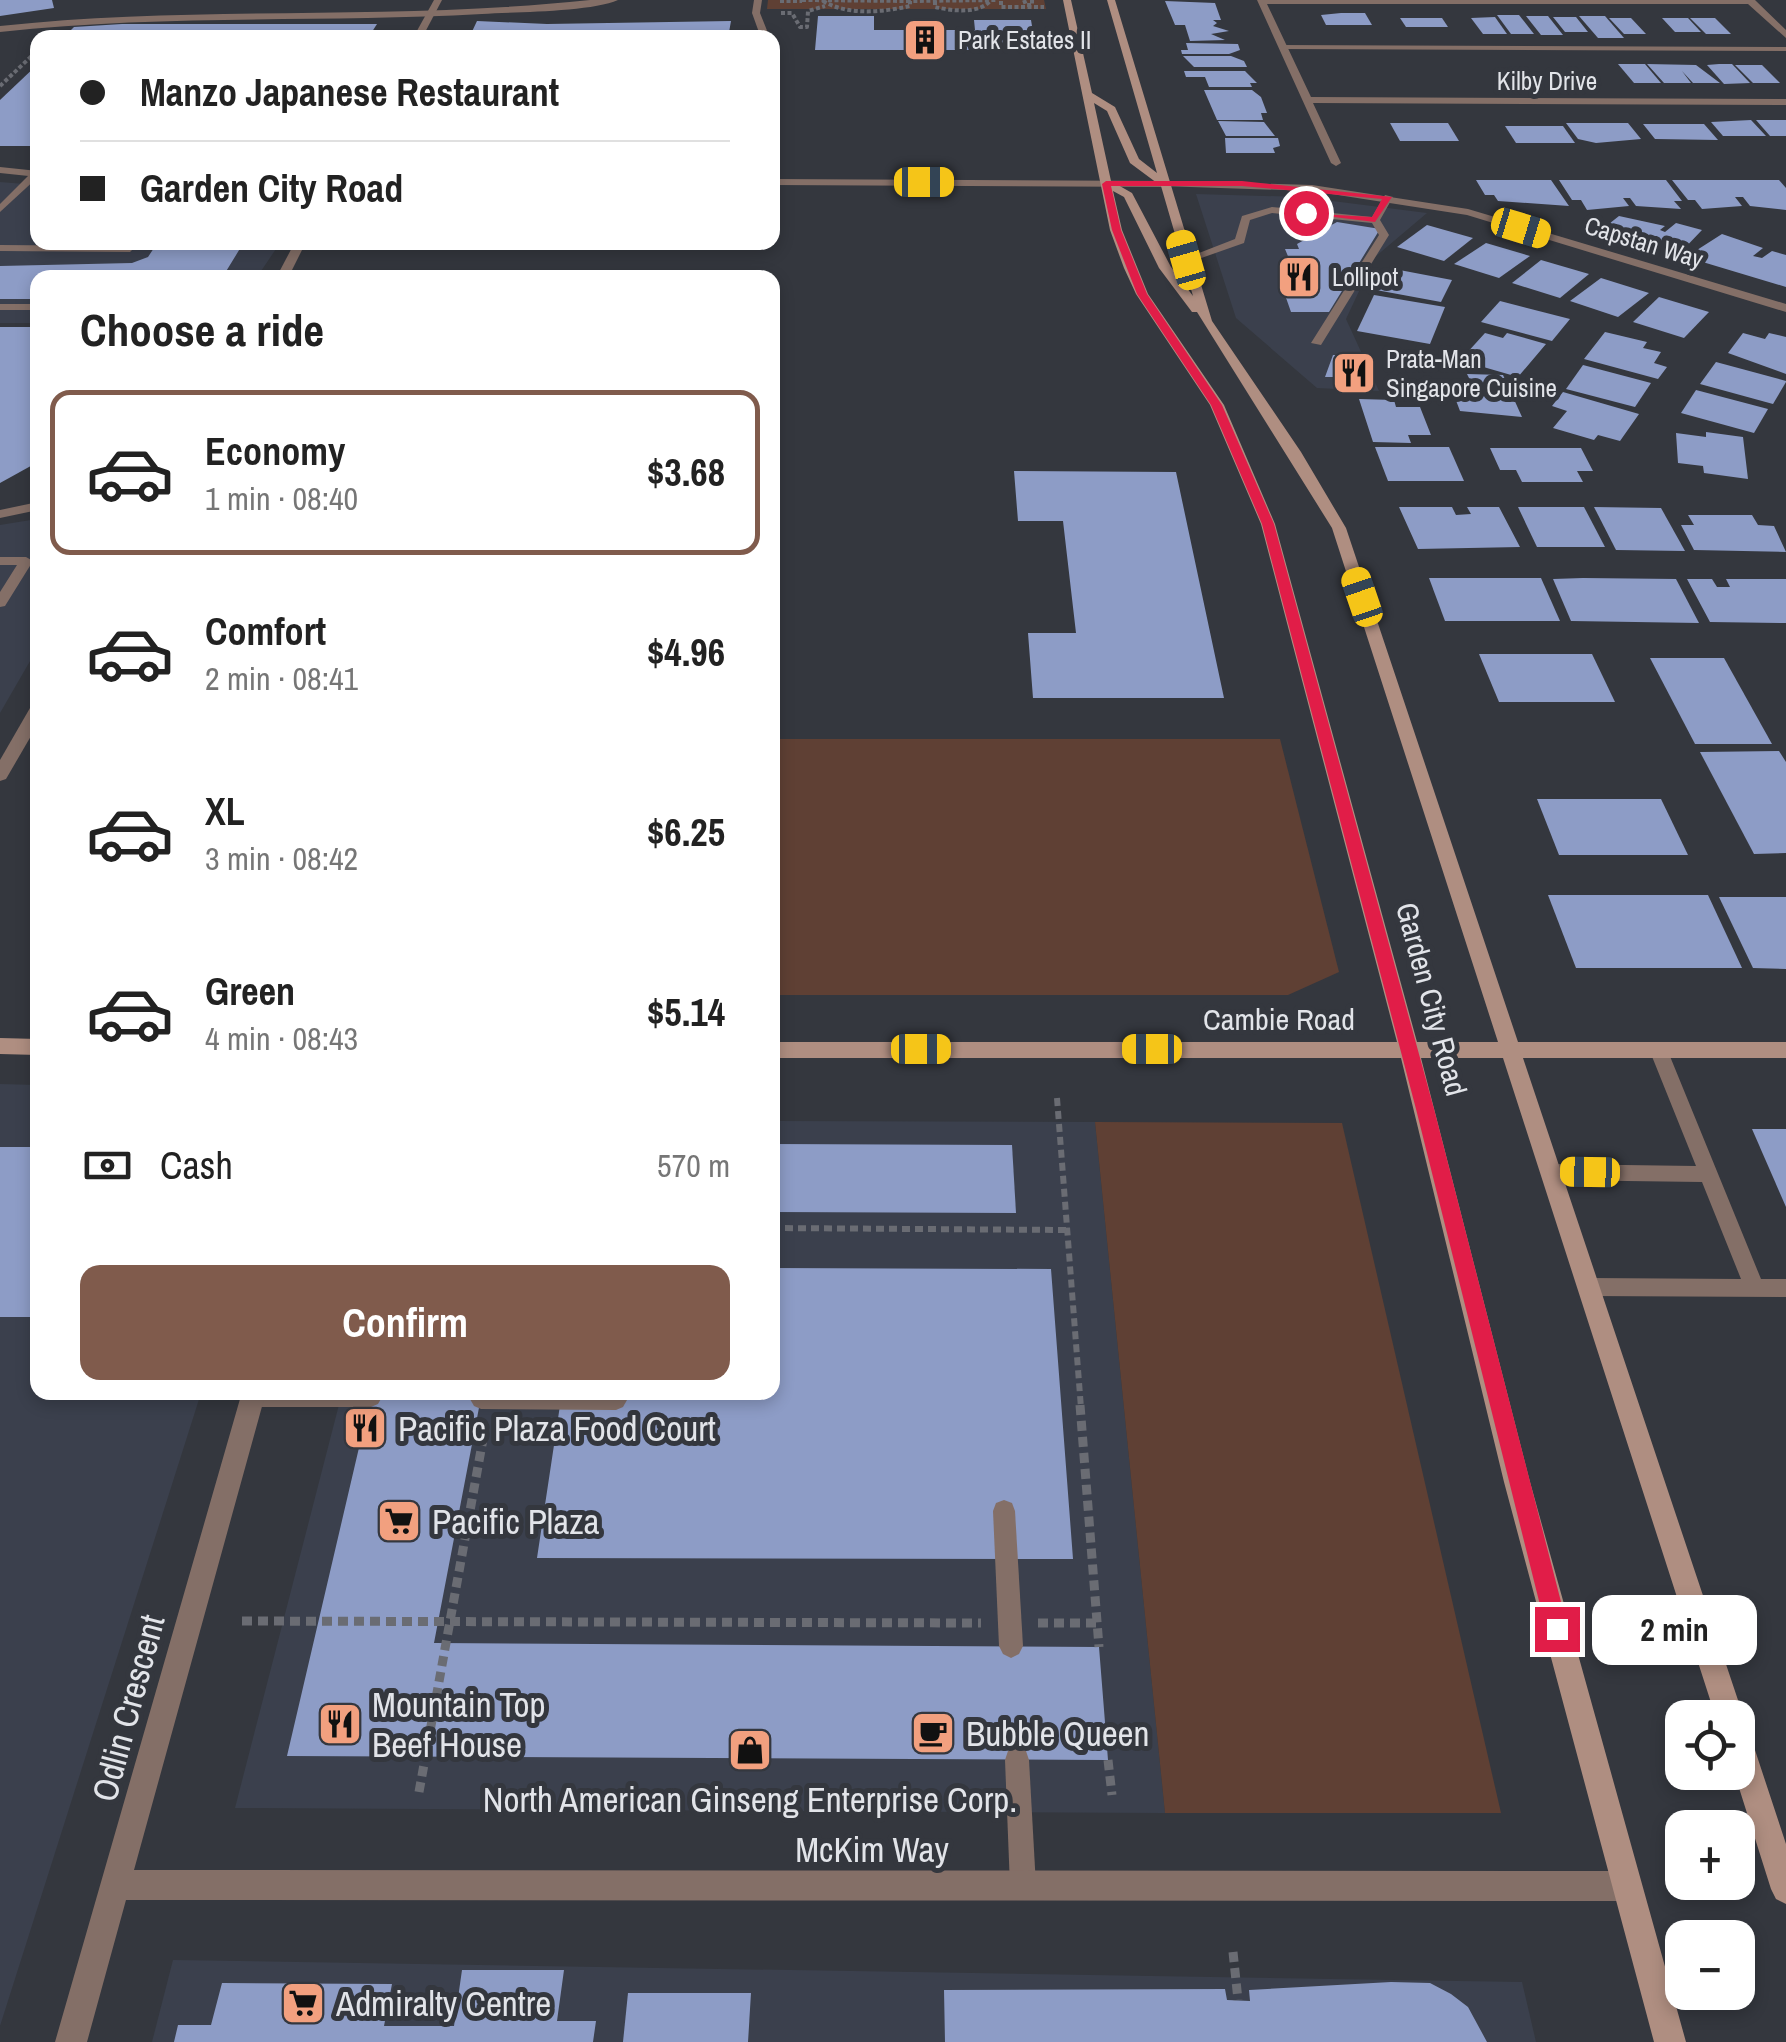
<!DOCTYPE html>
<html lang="en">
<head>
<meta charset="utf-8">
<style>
	body { margin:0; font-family:"Archivo Narrow",sans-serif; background:#f2f2f2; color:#222; height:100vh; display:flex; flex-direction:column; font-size:38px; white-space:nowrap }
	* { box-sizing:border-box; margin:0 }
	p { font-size:32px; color:#767676 }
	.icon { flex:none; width:55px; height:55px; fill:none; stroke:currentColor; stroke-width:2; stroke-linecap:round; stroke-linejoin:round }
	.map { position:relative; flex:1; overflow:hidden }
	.side { position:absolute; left:30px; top:270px; width:750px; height:1130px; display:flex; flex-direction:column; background:#fff; border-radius:20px; box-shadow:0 5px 15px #0003 }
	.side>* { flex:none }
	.banner { position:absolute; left:30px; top:30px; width:750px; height:220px; border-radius:20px; box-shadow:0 5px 15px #0003; display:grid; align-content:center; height:220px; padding:0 50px; background:#fff }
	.fabs { position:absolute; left:1665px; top:1700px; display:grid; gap:20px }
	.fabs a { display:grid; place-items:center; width:90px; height:90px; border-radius:20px; background:#fff; box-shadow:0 5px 15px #0003; font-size:50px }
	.end { position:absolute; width:45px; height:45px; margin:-22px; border:12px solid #e11d48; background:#fff; box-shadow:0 0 0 5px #fff }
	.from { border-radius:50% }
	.bubble { position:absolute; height:70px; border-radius:20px; background:#fff; box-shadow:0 5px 15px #0003; font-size:32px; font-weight:700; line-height:70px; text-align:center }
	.car { position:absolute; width:30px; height:60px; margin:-30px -15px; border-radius:12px; box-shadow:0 0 8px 2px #0007; background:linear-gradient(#f5c518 24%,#345 0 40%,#f5c518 0 76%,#345 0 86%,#f5c518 0) }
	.banner b { display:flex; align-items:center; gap:35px; height:95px; font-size:38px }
	.banner b+b { border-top:2px solid #e0e0e0 }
	.banner i { width:25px; height:25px; background:#222 }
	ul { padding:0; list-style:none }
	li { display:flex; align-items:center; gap:30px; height:165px; margin:0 20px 15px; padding:0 30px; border:5px solid transparent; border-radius:20px }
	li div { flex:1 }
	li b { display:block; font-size:38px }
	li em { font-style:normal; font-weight:700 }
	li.on { border-color:#805b4c }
	li>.icon { width:90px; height:90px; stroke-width:1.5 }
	h2 { padding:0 50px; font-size:45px; line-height:120px }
	.pay { display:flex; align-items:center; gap:25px; height:110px; padding:0 50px; font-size:38px }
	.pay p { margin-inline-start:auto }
	.cta { display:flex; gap:20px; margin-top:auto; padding:20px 50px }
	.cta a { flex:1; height:115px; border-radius:20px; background:#805b4c; color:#fff; font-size:40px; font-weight:700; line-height:115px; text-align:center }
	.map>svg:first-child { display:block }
	.built { fill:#3b404d }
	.green { fill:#5f4034 }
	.building { fill:#8d9cc6 }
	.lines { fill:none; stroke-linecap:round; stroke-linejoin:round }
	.path-far2 { stroke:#6a6c73; stroke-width:4; stroke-dasharray:4 2.5; stroke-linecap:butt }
	.path-far1 { stroke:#6a6c73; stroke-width:6; stroke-dasharray:8 5; stroke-linecap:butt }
	.path { stroke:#6a6c73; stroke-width:9; stroke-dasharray:10 6; stroke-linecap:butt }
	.service { fill:#846f67; fill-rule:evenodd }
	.minor { fill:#846f67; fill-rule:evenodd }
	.tertiary { fill:#846f67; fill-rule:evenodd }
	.secondary { fill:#af8e81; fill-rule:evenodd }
	.route { fill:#e11d48 }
	.labels { text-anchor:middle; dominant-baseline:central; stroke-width:10; stroke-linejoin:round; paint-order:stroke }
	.far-poi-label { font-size:25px; fill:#e2e4e9; stroke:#34373e; text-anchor:start }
	.far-street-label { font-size:25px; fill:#e2e4e9; stroke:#34373e }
	.street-label { font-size:30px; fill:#e2e4e9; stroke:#34373e }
	.near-poi-label { font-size:35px; fill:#e2e4e9; stroke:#34373e; text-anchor:start }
	.near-street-label { font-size:35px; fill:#e2e4e9; stroke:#34373e }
</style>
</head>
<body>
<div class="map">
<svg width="1786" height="2042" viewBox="0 0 1786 2042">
	<rect width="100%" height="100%" fill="#34373e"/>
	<g class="built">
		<path d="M0,182L37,185L38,242L280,243L257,277L38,278L37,323H0Z"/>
		<path d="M1196,194L1301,197L1427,213L1375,257L1346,319L1379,391L1317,388L1236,318Z"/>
		<path d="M37,519V649L0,713V525Z"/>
		<path d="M0,1084L37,1085L38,1392L201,1393L0,2026Z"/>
		<path d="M773,1121L1095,1122L1165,1813L235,1808L342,1393L772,1392Z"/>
		<path d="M173,1960L1522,1982L1536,2042H152Z"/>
	</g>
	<g class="green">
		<path d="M768,0H1044L1046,9H767Z"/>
		<path d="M772,739H1280L1339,972L1288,995H773Z"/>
		<path d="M1095,1122L1342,1123L1501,1813H1165Z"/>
	</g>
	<g class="building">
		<path d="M0,0H52L54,8L0,16Z"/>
		<path d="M1165,1L1215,3L1221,20H1213L1217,23L1213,26L1229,31L1211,34L1225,40L1190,41L1185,25H1175Z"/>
		<path d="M1341,13H1365L1372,25H1326L1321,15Z"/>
		<path d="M1497,15H1519L1534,34H1511Z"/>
		<path d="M818,16H874V30H975L974,20H1031L1036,50H815Z"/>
		<path d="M1526,16H1548L1563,35H1541Z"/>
		<path d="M1579,16H1605L1624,38H1598Z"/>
		<path d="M1495,17L1507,34H1483L1471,18Z"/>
		<path d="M1553,17H1576L1588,32H1565Z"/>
		<path d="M1400,18H1442L1448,27H1406Z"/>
		<path d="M1609,18H1631L1646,34H1624Z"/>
		<path d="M1662,18H1688L1701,32H1675Z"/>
		<path d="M1690,18H1715L1731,34H1706Z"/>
		<path d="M477,21L547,24L731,21L728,38H469Z"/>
		<path d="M122,24H377L368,38H63L74,27Z"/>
		<path d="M1186,43L1238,44L1240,50L1229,54H1182L1181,50H1188Z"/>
		<path d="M1183,56H1231L1244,61L1247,67H1194Z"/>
		<path d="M38,64V146H0V100Z"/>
		<path d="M1618,64H1645L1661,83H1634Z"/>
		<path d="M1647,64L1696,65L1720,83H1693L1682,71L1691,83H1664Z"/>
		<path d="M1719,64H1732L1750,83L1724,84L1707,65Z"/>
		<path d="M1735,65H1762L1780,83H1753Z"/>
		<path d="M1184,71H1245L1257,83H1250L1252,87H1209L1205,77H1186Z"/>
		<path d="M1204,90H1252L1261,97L1267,113H1261L1263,120H1217Z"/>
		<path d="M1751,120L1766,136H1723L1711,122Z"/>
		<path d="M1756,120H1786V136H1770Z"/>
		<path d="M1218,121L1264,122L1275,136H1226Z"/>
		<path d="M1390,123H1448L1459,141H1400Z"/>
		<path d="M1566,123H1628L1641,139L1596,143L1578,139Z"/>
		<path d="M1643,124H1704L1718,140L1655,139Z"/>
		<path d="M1505,126H1563L1575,143H1516Z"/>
		<path d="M1225,138H1278L1280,146L1273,148L1275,153H1226Z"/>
		<path d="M1476,180H1551L1569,206L1498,201L1494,195H1485Z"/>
		<path d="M1559,180H1666L1682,201H1674L1681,209L1636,206L1630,198H1623L1629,206L1587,210L1581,200H1572Z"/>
		<path d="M1672,180H1779L1786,188V210L1750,206L1743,197H1735L1742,206L1702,209L1695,200H1688Z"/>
		<path d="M1619,216L1665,226L1660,230L1665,232L1676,223L1702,230L1679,254L1600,231Z"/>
		<path d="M1337,222L1380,229L1329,312H1291L1278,275H1287L1283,266H1292L1285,249H1299L1297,244Z"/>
		<path d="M1427,225L1473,238L1444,261L1397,247Z"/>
		<path d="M1722,234L1763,248L1753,256L1762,258L1772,251L1786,255V287L1686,257Z"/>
		<path d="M158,242H244L222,278H38V299H0V266L132,263L148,257Z"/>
		<path d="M1486,243L1530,256L1499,278L1454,264Z"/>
		<path d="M1541,260L1589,274L1560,298L1512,283Z"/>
		<path d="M1389,268L1452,280L1441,302L1376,290Z"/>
		<path d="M1601,278L1649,293L1618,317L1570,301Z"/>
		<path d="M1374,295L1445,307L1430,344L1357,331Z"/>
		<path d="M1659,297L1709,312L1684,338L1633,322Z"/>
		<path d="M1500,301L1570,319L1552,341L1481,322Z"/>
		<path d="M0,327H38V462L0,483Z"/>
		<path d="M1605,332L1647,342L1643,348L1661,352L1654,363L1667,367L1658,379L1584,359Z"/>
		<path d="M1485,333L1503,338L1507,333L1546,344L1518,377L1480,366L1485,361L1465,355Z"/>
		<path d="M1743,333L1765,339L1769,333L1786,337V374L1728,353Z"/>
		<path d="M1333,355H1360L1372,385H1337L1334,377H1325Z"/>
		<path d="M1716,362L1786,381V382L1773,404L1700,384Z"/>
		<path d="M1583,365L1651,383L1635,407L1566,389Z"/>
		<path d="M1467,374L1503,375L1522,417L1460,411L1449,382H1471Z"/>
		<path d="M1696,390L1768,409L1754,433L1681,413Z"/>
		<path d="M1563,392L1639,414L1620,441L1598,435L1594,440L1553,428L1567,411L1552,406Z"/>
		<path d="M1359,399L1394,400L1396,407H1420L1431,435H1408L1411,443L1373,442Z"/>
		<path d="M1706,432L1743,437L1748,479L1704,473L1703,466L1678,463L1676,433L1706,437Z"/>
		<path d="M1375,447H1449L1464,481H1388Z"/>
		<path d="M1490,448H1581L1593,471H1577L1583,482H1522L1516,470H1500Z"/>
		<path d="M1014,471L1176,472L1224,698H1033L1028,633H1076L1063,521H1018Z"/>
		<path d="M1399,507H1452L1456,515L1471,514L1467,507H1499L1520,547L1418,549Z"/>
		<path d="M1518,507H1584L1605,547H1537Z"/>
		<path d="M1594,507L1661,508L1685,551L1616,550Z"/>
		<path d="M1688,515H1752L1758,525L1774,526L1786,552L1694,550L1681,525H1694Z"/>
		<path d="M1429,578H1541L1560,621H1445Z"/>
		<path d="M1583,578L1676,579L1699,623L1571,621L1553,579Z"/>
		<path d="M1687,579H1712L1717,587H1730L1726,579H1786V623L1710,622Z"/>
		<path d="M1479,654H1592L1615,702H1499Z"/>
		<path d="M1650,658H1724L1772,744H1695Z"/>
		<path d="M1779,751L1786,762V853L1754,854L1700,752Z"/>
		<path d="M1537,799H1661L1688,855H1559Z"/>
		<path d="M1548,895H1708L1742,968H1576Z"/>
		<path d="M1719,897H1786V969L1753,968Z"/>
		<path d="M1752,1129H1786V1207Z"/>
		<path d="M772,1144L1012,1145L1016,1213L772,1212Z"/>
		<rect x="0" y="1147" width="38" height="170"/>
		<path d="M772,1268L1051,1269L1073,1559L537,1558L562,1392H772Z"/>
		<path d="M372,1392H482L434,1643L1099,1647L1108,1760L287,1756Z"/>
		<path d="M462,1970H564L557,2021H596L593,2042H174L178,2025H211L222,1983L392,1984L384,2026H454Z"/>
		<path d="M1391,1982L1430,1983L1451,1994L1468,2007L1487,2042H945L944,1990L1225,1989L1227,2000L1250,2001L1249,1990Z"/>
		<path d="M628,1993H751L748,2042H623Z"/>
	</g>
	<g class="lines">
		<g class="path-far2">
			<path d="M802,0L910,1"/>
			<path d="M1024,0L1026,5H1032V0"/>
			<path d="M780,1H802"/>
			<path d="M823,1C848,16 883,12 910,6V1L996,0"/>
			<path d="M935,1V7C952,11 979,14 990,1"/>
			<path d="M1001,1V7H1044"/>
			<path d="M781,13H792L800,27H807L808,11L825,6"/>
			<path d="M0,86L38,50"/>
		</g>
		<g class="path-far1">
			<path d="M1057,1098L1081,1408"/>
			<path d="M772,1228L1067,1230"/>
		</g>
		<g class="path">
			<path d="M1080,1405L1099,1647"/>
			<path d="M242,1621L981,1623"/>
			<path d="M1038,1623H1098"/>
			<path d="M1108,1760L1112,1795"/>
			<path d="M419,1792L485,1428"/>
			<path d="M1233,1952L1238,2000"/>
		</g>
		<g class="service">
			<path d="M1279,45L1786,47V51L1282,49Z"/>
			<path d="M32,172H38V177L0,212V204Z"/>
			<path d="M1385,195L1393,197L1380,220L1389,235L1321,345L1311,343L1379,235L1372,223L1272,213L1250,220L1244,243L1190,262L1181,260L1235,239L1242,216L1272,207L1372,217Z"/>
			<path d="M130,242H140L130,252L0,251V245L127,246Z"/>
			<rect x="0" y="304" width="38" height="6"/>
			<path d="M0,557H26L33,561L5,606L0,607V592L17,565H0Z"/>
			<path d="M1658,1042L1664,1044L1667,1049L1761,1279H1786V1297L1588,1296L1581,1293L1578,1287L1581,1281L1588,1278L1741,1279L1702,1182L1551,1180L1544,1177L1542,1172L1544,1167L1551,1164L1696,1166L1649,1049L1652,1044Z"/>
			<path d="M243,1392H380L382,1397L378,1404L371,1407H252L245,1404L241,1397Z"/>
			<path d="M473,1392H622L627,1400L623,1407L616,1410L481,1409L474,1406L470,1399Z"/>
			<path d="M1004,1500L1012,1503L1015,1511L1023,1646L1019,1654L1011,1658L1003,1654L999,1646L993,1511L996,1503Z"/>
			<path d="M1017,1748L1026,1751L1029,1760L1036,1886L1032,1895L1023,1899L1014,1895L1010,1886L1005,1760L1008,1751Z"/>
		</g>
		<g class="minor">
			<path d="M590,0H618C591,12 515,12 482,14C320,23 163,14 0,32V26C196,5 394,21 590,0Z"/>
			<path d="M754,0H762L760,13L770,38H761L752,13Z"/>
			<path d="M1257,0H1755L1786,30V38L1748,4H1267L1311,97L1786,99V105L1313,103L1341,163L1336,166L1331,163Z"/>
			<path d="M772,50L778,54L776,56L772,57Z"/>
			<path d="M1165,181L1312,185L1468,209L1786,304V312L1467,215L1312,191L1161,186L1160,184Z"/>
			<path d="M295,242H306L288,278H276Z"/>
			<path d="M38,502V510L0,518V510Z"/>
			<path d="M38,703V724L6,779L0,781V760L30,708Z"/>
			<path d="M242,1392H266L134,1870L1627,1871L1637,1876L1642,1886L1637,1896L1627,1901L126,1900L87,2042H55Z"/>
		</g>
		<g class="tertiary">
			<path d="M434,0H442L422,38H413Z"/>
			<path d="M0,167L38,171V177L0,173Z"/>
			<path d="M772,179L1165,181L1170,184L1165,187L772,185Z"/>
		</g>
		<g class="secondary">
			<path d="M1063,0H1071L1092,93L1115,107L1139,159L1157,173L1107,0H1115L1212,321L1301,452L1346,528L1518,1042H1786V1058H1523L1744,1718L1740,1728L1748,1731L1752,1741L1786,1844V1904L1776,1899L1771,1889L1734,1772H1738V1718H1716L1503,1058H1421L1530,1482L1686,2042H1654L1504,1482L1401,1058H772V1042H1397L1261,524L1210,405L1136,294L1124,268L1110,230ZM1094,103L1107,111L1130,163L1161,186L1193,296L1171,267L1132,193L1111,181ZM1113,191L1124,197L1159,268L1192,312H1197L1332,528L1498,1042H1417L1275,524L1224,405L1148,294L1122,230Z"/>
			<path d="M0,1038L38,1039V1055L0,1054Z"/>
		</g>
	</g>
	<path class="route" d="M1106,181H1242L1392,197L1375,222L1301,213L1372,217L1382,199L1242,186H1111L1121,230L1147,294L1222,405L1274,524L1434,1109L1568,1629L1557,1640L1546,1629L1416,1109L1262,524L1211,405L1137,294L1112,230L1102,184Z"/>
	<defs>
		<g id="building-square" transform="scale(2.25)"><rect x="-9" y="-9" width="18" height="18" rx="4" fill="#f2a07f" stroke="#34373e"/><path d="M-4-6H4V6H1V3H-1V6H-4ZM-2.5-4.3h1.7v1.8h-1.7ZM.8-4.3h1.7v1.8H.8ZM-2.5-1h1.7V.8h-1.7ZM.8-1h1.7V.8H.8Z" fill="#111"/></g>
		<g id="restaurant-square" transform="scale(2.25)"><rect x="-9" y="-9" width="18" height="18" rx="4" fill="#f2a07f" stroke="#34373e"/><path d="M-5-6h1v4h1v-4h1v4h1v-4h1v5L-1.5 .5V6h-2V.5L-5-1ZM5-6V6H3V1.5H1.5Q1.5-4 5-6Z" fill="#111"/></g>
		<g id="supermarket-square" transform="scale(2.25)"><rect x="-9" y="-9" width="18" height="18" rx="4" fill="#f2a07f" stroke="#34373e"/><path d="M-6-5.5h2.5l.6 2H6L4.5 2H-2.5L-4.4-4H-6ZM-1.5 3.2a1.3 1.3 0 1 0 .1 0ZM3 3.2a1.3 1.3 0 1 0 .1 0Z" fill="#111"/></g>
		<g id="cafe-square" transform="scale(2.25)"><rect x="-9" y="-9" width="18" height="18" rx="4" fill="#f2a07f" stroke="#34373e"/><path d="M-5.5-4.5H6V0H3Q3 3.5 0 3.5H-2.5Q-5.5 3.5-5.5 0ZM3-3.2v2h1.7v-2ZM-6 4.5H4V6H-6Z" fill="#111"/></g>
		<g id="shop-square" transform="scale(2.25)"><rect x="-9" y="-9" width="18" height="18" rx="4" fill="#f2a07f" stroke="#34373e"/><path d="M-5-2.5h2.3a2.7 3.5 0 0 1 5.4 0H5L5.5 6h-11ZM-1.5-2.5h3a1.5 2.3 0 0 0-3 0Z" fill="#111"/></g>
	</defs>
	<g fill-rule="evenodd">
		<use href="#building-square" x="925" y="40"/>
		<use href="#restaurant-square" x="1299" y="277"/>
		<use href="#restaurant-square" x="1354" y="373"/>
		<use href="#restaurant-square" x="365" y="1428"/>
		<use href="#supermarket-square" x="399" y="1521"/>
		<use href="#restaurant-square" x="340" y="1724"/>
		<use href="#cafe-square" x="933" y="1733"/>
		<use href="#shop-square" x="750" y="1750"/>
		<use href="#supermarket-square" x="303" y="2003"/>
	</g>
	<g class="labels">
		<g class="far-poi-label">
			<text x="958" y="40">Park Estates II</text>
			<text x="1332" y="277">Lollipot</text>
			<text x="1386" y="359">Prata-Man<tspan x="1386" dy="29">Singapore Cuisine</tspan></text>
		</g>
		<g class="far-street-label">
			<text x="1547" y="81">Kilby Drive</text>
			<text transform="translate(1644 242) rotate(17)">Capstan Way</text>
		</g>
		<g class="street-label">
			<text transform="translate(1432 999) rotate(75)">Garden City Road</text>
			<text x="1279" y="1019">Cambie Road</text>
		</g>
		<g class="near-poi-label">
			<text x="398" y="1428">Pacific Plaza Food Court</text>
			<text x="432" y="1521">Pacific Plaza</text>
			<text x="372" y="1704">Mountain Top<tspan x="372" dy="40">Beef House</tspan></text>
			<text x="966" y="1733">Bubble Queen</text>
			<text x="750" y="1799" text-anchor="middle">North American Ginseng Enterprise Corp.</text>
			<text x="336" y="2003">Admiralty Centre</text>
		</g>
		<g class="near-street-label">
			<text transform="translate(128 1708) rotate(-75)">Odlin Crescent</text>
			<text x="872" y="1849">McKim Way</text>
		</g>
	</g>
</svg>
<div class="fabs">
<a><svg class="icon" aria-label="locate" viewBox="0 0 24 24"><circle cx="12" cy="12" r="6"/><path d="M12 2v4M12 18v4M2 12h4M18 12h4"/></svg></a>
<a>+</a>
<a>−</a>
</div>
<i class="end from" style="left:1306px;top:213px"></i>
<i class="end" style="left:1557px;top:1629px"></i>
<div class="bubble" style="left:1592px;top:1595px;width:165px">2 min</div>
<i class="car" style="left:924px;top:182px;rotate:90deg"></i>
<i class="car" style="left:1521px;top:228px;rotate:107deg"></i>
<i class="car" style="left:1186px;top:260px;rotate:344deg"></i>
<i class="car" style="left:1362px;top:597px;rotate:341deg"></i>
<i class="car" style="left:921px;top:1049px;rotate:90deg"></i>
<i class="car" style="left:1152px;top:1049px;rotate:270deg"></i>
<i class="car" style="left:1590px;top:1172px;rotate:271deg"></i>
<div class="banner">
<b><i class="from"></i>Manzo Japanese Restaurant</b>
<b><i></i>Garden City Road</b>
</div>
<section class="side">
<h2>Choose a ride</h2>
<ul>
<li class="on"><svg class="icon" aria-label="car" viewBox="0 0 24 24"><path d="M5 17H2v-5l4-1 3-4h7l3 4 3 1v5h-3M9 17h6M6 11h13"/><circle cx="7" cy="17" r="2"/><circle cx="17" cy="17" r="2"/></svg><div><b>Economy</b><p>1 min · 08:40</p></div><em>$3.68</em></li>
<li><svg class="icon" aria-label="car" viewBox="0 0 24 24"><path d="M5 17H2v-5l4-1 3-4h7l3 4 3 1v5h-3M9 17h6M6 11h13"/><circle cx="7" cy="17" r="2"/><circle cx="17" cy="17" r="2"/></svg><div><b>Comfort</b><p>2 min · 08:41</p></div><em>$4.96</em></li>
<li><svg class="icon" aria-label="car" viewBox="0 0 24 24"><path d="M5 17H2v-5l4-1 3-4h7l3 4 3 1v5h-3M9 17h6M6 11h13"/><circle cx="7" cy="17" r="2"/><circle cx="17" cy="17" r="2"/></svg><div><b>XL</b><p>3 min · 08:42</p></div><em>$6.25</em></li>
<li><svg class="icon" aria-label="car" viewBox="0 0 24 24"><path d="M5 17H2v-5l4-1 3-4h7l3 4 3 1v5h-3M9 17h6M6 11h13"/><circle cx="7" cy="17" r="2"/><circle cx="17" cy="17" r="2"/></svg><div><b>Green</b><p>4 min · 08:43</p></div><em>$5.14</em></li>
</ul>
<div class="pay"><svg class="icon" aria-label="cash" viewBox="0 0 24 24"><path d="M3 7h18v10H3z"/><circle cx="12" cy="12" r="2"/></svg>Cash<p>570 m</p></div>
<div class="cta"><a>Confirm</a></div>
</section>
</div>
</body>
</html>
